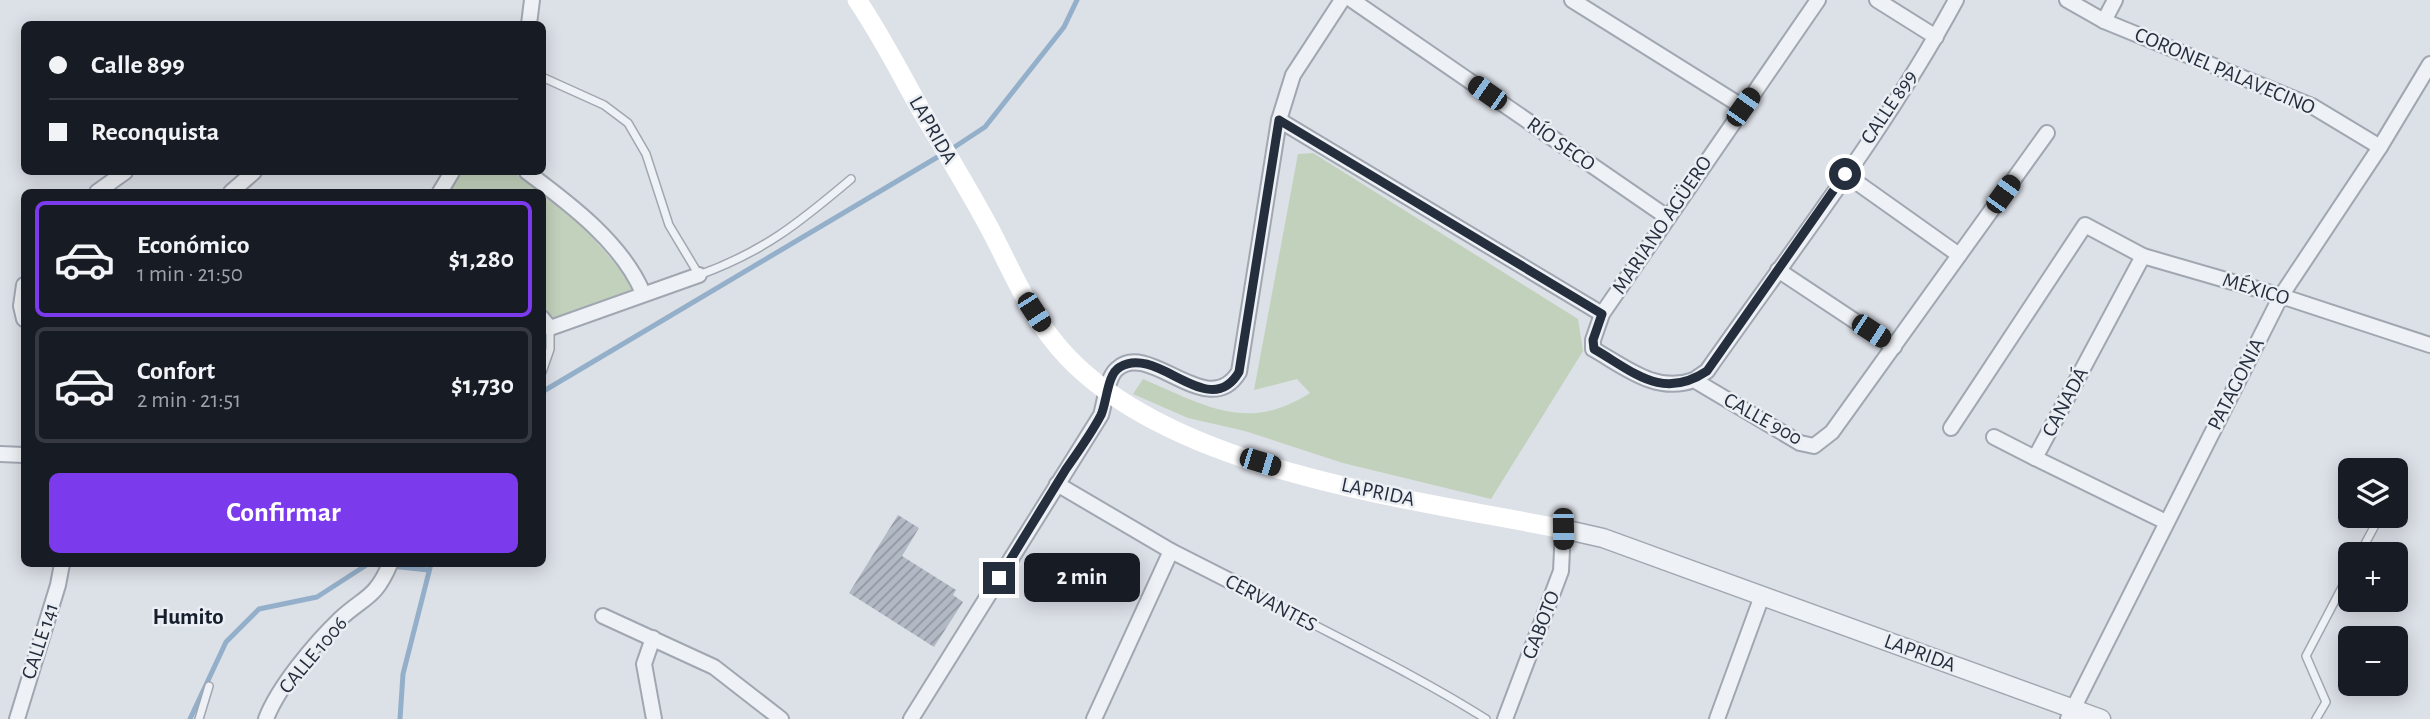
<!DOCTYPE html>
<html lang="es">
<head>
<meta charset="utf-8">
<style>
	body { margin:0; font-family:"Alegreya Sans",sans-serif; background:#20242c; color:#f1f3f6; height:100vh; display:flex; flex-direction:column; font-size:26px; white-space:nowrap }
	* { box-sizing:border-box; margin:0 }
	p { font-size:23px; color:#9ea1a6 }
	.icon { flex:none; width:38px; height:38px; fill:none; stroke:currentColor; stroke-width:2; stroke-linecap:round; stroke-linejoin:round }
	.map { position:relative; flex:1; overflow:hidden }
	.panel { position:absolute; left:21px; top:189px; width:525px; height:378px; display:flex; flex-direction:column; background:#171b24; border-radius:10px; box-shadow:0 4px 18px #0003 }
	.panel>* { flex:none }
	.top-card { position:absolute; left:21px; top:21px; width:525px; height:154px; border-radius:10px; box-shadow:0 4px 18px #0003; display:grid; align-content:center; height:154px; padding:0 28px; background:#171b24 }
	.tools { position:absolute; left:2338px; top:458px; display:grid; gap:14px }
	.tools a { display:grid; place-items:center; width:70px; height:70px; border-radius:10px; background:#171b24; box-shadow:0 4px 18px #0003; font-size:35px }
	.end { position:absolute; width:32px; height:32px; margin:-16px; border:9px solid #252e3d; background:#fff; box-shadow:0 0 0 4px #fff }
	.from { border-radius:50% }
	.bubble { position:absolute; height:49px; border-radius:10px; background:#171b24; box-shadow:0 4px 18px #0003; font-size:23px; font-weight:700; line-height:49px; text-align:center }
	.car { position:absolute; width:21px; height:42px; margin:-21px -10px; border-radius:9px; box-shadow:0 0 5px 2px #0007; background:linear-gradient(#222 24%,#8ab4d8 0 40%,#222 0 76%,#8ab4d8 0 86%,#222 0) }
	.top-card b { display:flex; align-items:center; gap:24px; height:66px; font-size:26px }
	.top-card b+b { border-top:2px solid #363941 }
	.top-card i { width:18px; height:18px; background:#f1f3f6 }
	ul { padding:12px 0 0; list-style:none }
	li { display:flex; align-items:center; gap:21px; height:116px; margin:0 14px 10px; padding:0 14px; border:4px solid #363941; border-radius:10px }
	li div { flex:1 }
	li b { display:block; font-size:26px }
	li em { font-style:normal; font-weight:700 }
	li.active { border-color:#7c3aed }
	li>.icon { width:63px; height:63px; stroke-width:1.5 }
	.button { display:flex; gap:14px; margin-top:auto; padding:14px 28px }
	.button a { flex:1; height:80px; border-radius:10px; background:#7c3aed; color:#fff; font-size:28px; font-weight:700; line-height:80px; text-align:center }
	.map>svg:first-child { display:block }
	.green { fill:#c2d1bc }
	.lines { fill:none; stroke-linecap:round; stroke-linejoin:round }
	.stream { stroke:#94afc9; stroke-width:5 }
	.building { fill:url(#building-hatch) }
	.service-casing { stroke:#a1a7b1; stroke-width:10 }
	.minor-casing { stroke:#a1a7b1; stroke-width:18 }
	.tertiary-casing { stroke:#a1a7b1; stroke-width:21 }
	.service { stroke:#eef1f5; stroke-width:7 }
	.minor { stroke:#eef1f5; stroke-width:14 }
	.tertiary { stroke:#eef1f5; stroke-width:18 }
	.secondary { stroke:#fff; stroke-width:19 }
	.route { stroke:#252e3d; stroke-width:9 }
	.labels { text-anchor:middle; dominant-baseline:central; stroke-width:5; stroke-linejoin:round; paint-order:stroke }
	.street-label { font-size:21px; fill:#252e3d; stroke:#ebeff4 }
	.neighbourhood-label { font-size:23px; font-weight:bold; fill:#171f2e; stroke:#ebeff4 }
</style>
</head>
<body>
<div class="map">
<svg width="2430" height="719" viewBox="0 0 2430 719">
	<defs>
		<pattern id="building-hatch" width="6" height="6" patternUnits="userSpaceOnUse" patternTransform="scale(1.75)"><rect width="6" height="6" fill="#b3b9c4"/><path d="M-1 1l2-2M0 6l6-6M5 7l2-2" fill="none" stroke="#9197a0"/></pattern>
	</defs>
	<rect width="100%" height="100%" fill="#dce0e7"/>
	<g class="green">
		<path d="M1313,153L1578,319L1583,351L1491,499L1343,463L1245,431L1188,418L1133,394L1143,379C1206,406 1247,433 1310,393L1297,379L1254,390L1298,154Z"/>
		<path d="M458,172H513L540,192H447Z"/>
		<path d="M543,195L586,230L633,284L631,291L561,319L549,316L543,308Z"/>
	</g>
	<g class="lines">
		<g class="stream">
			<path d="M950,150L985,127L1064,27L1077,0"/>
			<path d="M542,392L941,155"/>
			<path d="M371,564L429,570"/>
			<path d="M190,719L226,642L259,609L317,597L368,564"/>
			<path d="M400,719L403,674L431,564"/>
		</g>
	</g>
	<path class="building" d="M898,515L919,528L902,556L956,590L953,595L963,602L934,647L849,593Z"/>
	<g class="lines">
		<g class="service-casing">
			<g id="service">
				<path d="M542,77L604,105L628,123L646,154L669,225L699,275C763,252 799,223 851,179"/>
				<path d="M542,372L550,349V328"/>
				<path d="M2359,555L2380,516"/>
				<path d="M1241,586C1322,631 1407,669 1486,719"/>
				<path d="M199,719L209,686"/>
				<path d="M2316,719L2326,702L2306,656L2350,572"/>
			</g>
		</g>
		<g class="minor-casing">
			<g id="minor">
				<path d="M1352,0L1667,217"/>
				<path d="M1572,0L1743,107"/>
				<path d="M1818,0L1602,314L1593,340V349C1625,367 1656,394 1694,380L1800,443L1814,446L1832,432L2047,133"/>
				<path d="M1877,0L1936,37"/>
				<path d="M2067,0L2104,21L2312,106L2380,147"/>
				<path d="M2104,21L2115,0"/>
				<path d="M529,24L532,0"/>
				<path d="M1279,120L1602,314"/>
				<path d="M527,172C570,204 622,243 643,293"/>
				<path d="M1845,174L1959,255"/>
				<path d="M97,192L125,172"/>
				<path d="M231,192L254,172"/>
				<path d="M440,192L452,172"/>
				<path d="M2143,256L2035,458L2166,522"/>
				<path d="M1778,270L1894,347"/>
				<path d="M24,285L21,306L24,319"/>
				<path d="M542,318L550,328L699,275"/>
				<path d="M1694,380L1707,371C1791,251 1887,128 1956,0"/>
				<path d="M1951,428L2085,225L2143,256L2281,296L2430,345"/>
				<path d="M1994,437L2035,458"/>
				<path d="M0,454L24,455"/>
				<path d="M1057,484L1171,551L1240,586"/>
				<path d="M603,616L714,667L781,719"/>
				<path d="M653,638L644,664L654,719"/>
				<path d="M17,719L58,585L62,564"/>
				<path d="M266,719C278,687 315,643 340,619C365,596 375,599 390,564"/>
				<path d="M911,719L1101,415C1105,402 1107,377 1117,369C1149,339 1208,423 1239,372L1279,120L1293,75L1342,0"/>
				<path d="M1094,719L1171,551"/>
				<path d="M1505,719L1561,571L1563,529"/>
				<path d="M1717,719L1762,596"/>
				<path d="M2068,719L2281,296L2380,147L2430,64"/>
			</g>
		</g>
		<g class="tertiary-casing">
			<path id="tertiary" d="M1563,529L1603,538L2101,719"/>
		</g>
		<use href="#service" class="service"/>
		<use href="#minor" class="minor"/>
		<use href="#tertiary" class="tertiary"/>
		<path class="secondary" d="M857,0C881,35 900,73 921,110C944,149 968,188 990,229C1009,265 1026,306 1052,339C1153,470 1409,498 1563,529"/>
	</g>
	<g class="lines">
		<path class="route" d="M999,578C1021,542 1044,505 1066,469C1078,452 1091,434 1101,415C1107,402 1107,374 1120,367C1158,344 1209,423 1239,372L1279,120L1602,314L1593,340L1594,349C1634,372 1662,401 1707,371L1845,174"/>
	</g>
	<g class="labels">
		<g class="street-label">
			<text transform="translate(2225 71) rotate(23)">CORONEL PALAVECINO</text>
			<text transform="translate(1889 107) rotate(-56)">CALLE 899</text>
			<text transform="translate(933 130) rotate(60)">LAPRIDA</text>
			<text transform="translate(1561 144) rotate(35)">RÍO SECO</text>
			<text transform="translate(1662 225) rotate(-56)">MARIANO AGÜERO</text>
			<text transform="translate(2256 289) rotate(17)">MÉXICO</text>
			<text transform="translate(2236 384) rotate(-63)">PATAGONIA</text>
			<text transform="translate(2065 402) rotate(-62)">CANADÁ</text>
			<text transform="translate(1763 419) rotate(29)">CALLE 900</text>
			<text transform="translate(1378 492) rotate(12)">LAPRIDA</text>
			<text transform="translate(1271 603) rotate(28)">CERVANTES</text>
			<text transform="translate(1541 625) rotate(-69)">GABOTO</text>
			<text transform="translate(40 641) rotate(-72)">CALLE 141</text>
			<text transform="translate(1920 653) rotate(20)">LAPRIDA</text>
			<text transform="translate(313 655) rotate(-50)">CALLE 1006</text>
		</g>
		<g class="neighbourhood-label">
			<text x="188" y="617">Humito</text>
		</g>
	</g>
</svg>
<div class="tools">
<a><svg class="icon" aria-label="layers" viewBox="0 0 24 24"><path d="M12 4l9 5-9 5-9-5zM3 14l9 5 9-5"/></svg></a>
<a>+</a>
<a>−</a>
</div>
<i class="end from" style="left:1845px;top:174px"></i>
<i class="end" style="left:999px;top:578px"></i>
<div class="bubble" style="left:1024px;top:553px;width:116px">2 min</div>
<i class="car" style="left:1487px;top:93px;rotate:305deg"></i>
<i class="car" style="left:1743px;top:107px;rotate:35deg"></i>
<i class="car" style="left:2003px;top:194px;rotate:36deg"></i>
<i class="car" style="left:1034px;top:312px;rotate:147deg"></i>
<i class="car" style="left:1871px;top:331px;rotate:123deg"></i>
<i class="car" style="left:1260px;top:462px;rotate:107deg"></i>
<i class="car" style="left:1563px;top:529px;rotate:179deg"></i>
<div class="top-card">
<b><i class="from"></i>Calle 899</b>
<b><i></i>Reconquista</b>
</div>
<section class="panel">
<ul>
<li class="active"><svg class="icon" aria-label="car" viewBox="0 0 24 24"><path d="M5 17H2v-5l4-1 3-4h7l3 4 3 1v5h-3M9 17h6M6 11h13"/><circle cx="7" cy="17" r="2"/><circle cx="17" cy="17" r="2"/></svg><div><b>Económico</b><p>1 min · 21:50</p></div><em>$1,280</em></li>
<li><svg class="icon" aria-label="car" viewBox="0 0 24 24"><path d="M5 17H2v-5l4-1 3-4h7l3 4 3 1v5h-3M9 17h6M6 11h13"/><circle cx="7" cy="17" r="2"/><circle cx="17" cy="17" r="2"/></svg><div><b>Confort</b><p>2 min · 21:51</p></div><em>$1,730</em></li>
</ul>
<div class="button"><a>Confirmar</a></div>
</section>
</div>
</body>
</html>
